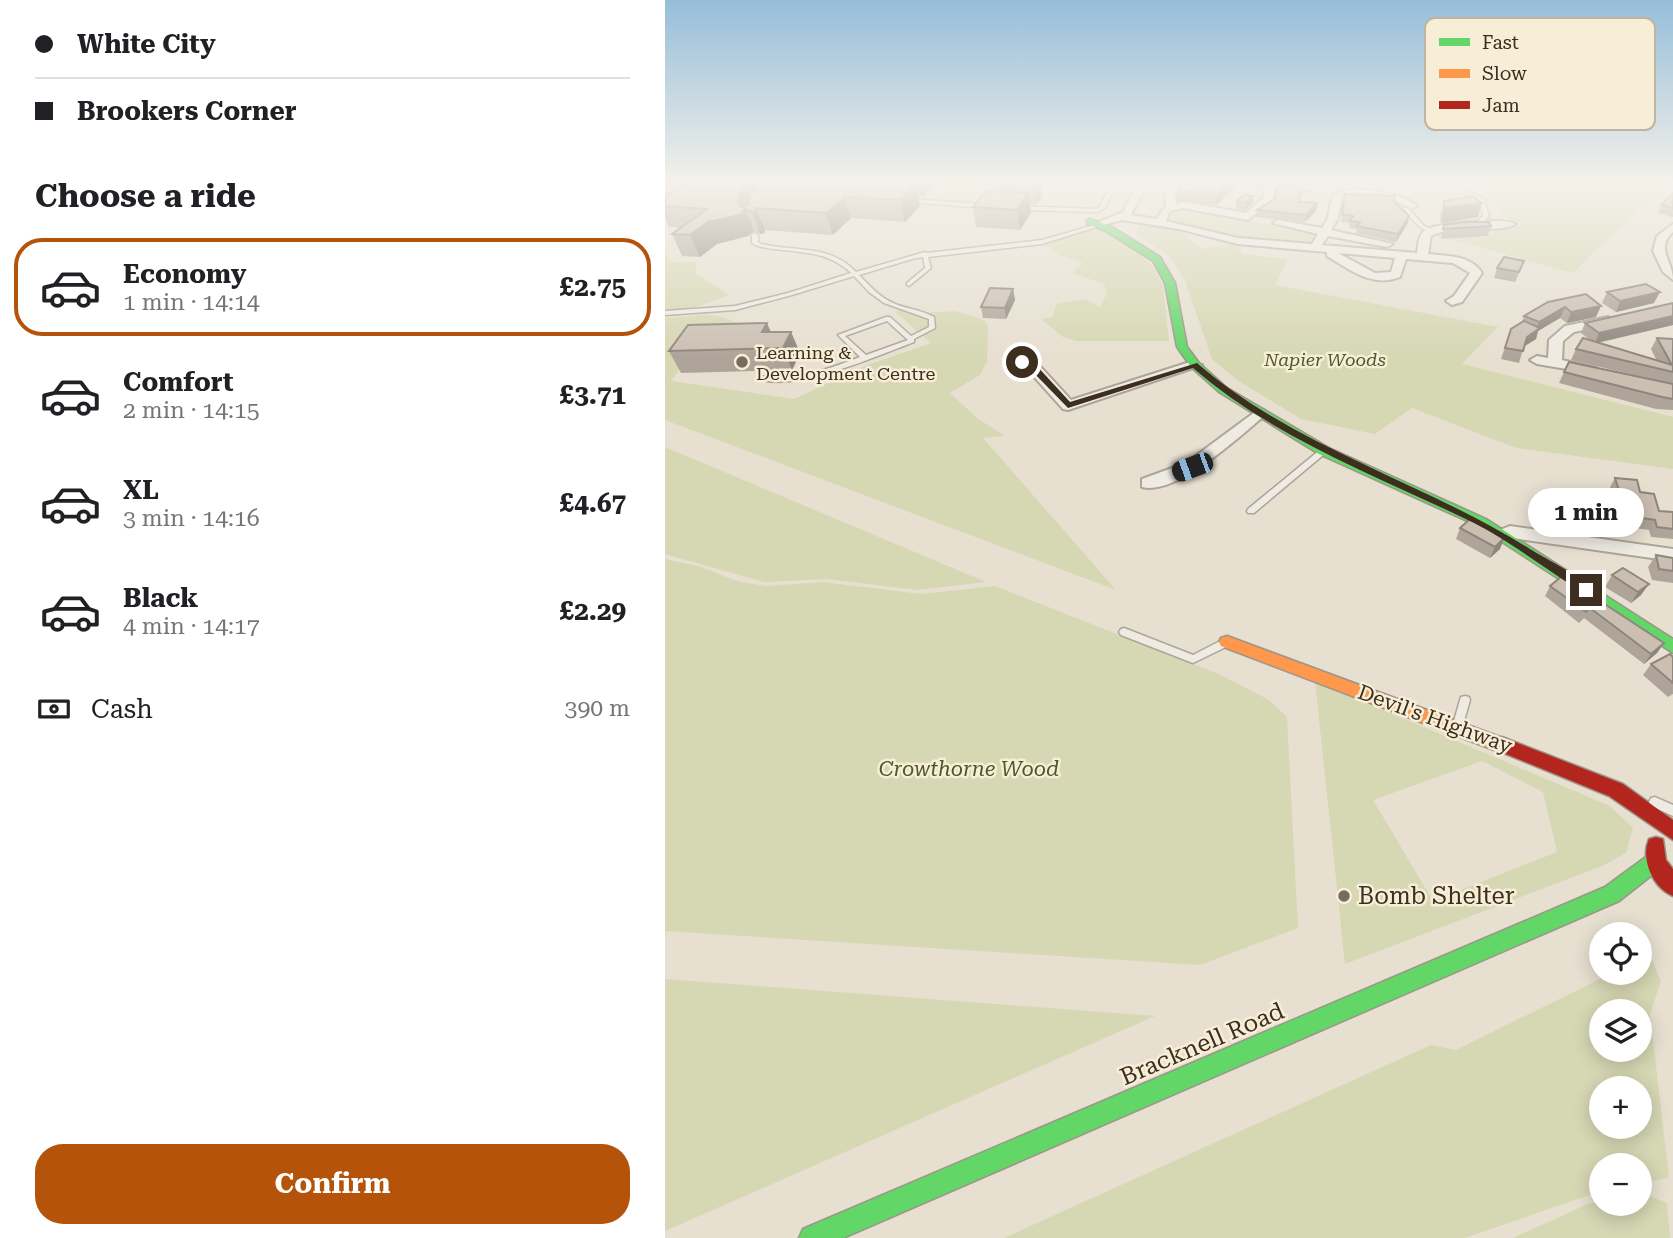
<!DOCTYPE html>
<html lang="en">
<head>
<meta charset="utf-8">
<style>
	body { margin:0; font-family:"Roboto Serif",serif; background:#f2f2f2; color:#202124; height:100vh; display:flex; flex-direction:column; font-size:26px; white-space:nowrap }
	* { box-sizing:border-box; margin:0 }
	p { font-size:23px; color:#757577 }
	.icon { flex:none; width:38px; height:38px; fill:none; stroke:currentColor; stroke-width:2; stroke-linecap:round; stroke-linejoin:round }
	.map { position:relative; flex:1; overflow:hidden }
	.details { display:flex; flex-direction:column; background:#fff; width:665px }
	.details>* { flex:none }
	.guide { display:grid; align-content:center; height:154px; padding:0 35px; background:#fff }
	.fabs { position:absolute; left:924px; top:922px; display:grid; gap:14px }
	.fabs a { display:grid; place-items:center; width:63px; height:63px; border-radius:50%; background:#fff; box-shadow:0 4px 18px #0003; font-size:35px }
	.end { position:absolute; width:32px; height:32px; margin:-16px; border:9px solid #3d2e20; background:#fff; box-shadow:0 0 0 4px #fff }
	.from { border-radius:50% }
	.bubble { position:absolute; height:49px; border-radius:24px; background:#fff; box-shadow:0 4px 18px #0003; font-size:23px; font-weight:700; line-height:49px; text-align:center }
	.car { position:absolute; width:21px; height:42px; margin:-21px -10px; border-radius:9px; box-shadow:0 0 5px 2px #0007; background:linear-gradient(#222 24%,#8ab4d8 0 40%,#222 0 76%,#8ab4d8 0 86%,#222 0) }
	.guide b { display:flex; align-items:center; gap:24px; height:66px; font-size:26px }
	.guide b+b { border-top:2px solid #e0e0e0 }
	.guide i { width:18px; height:18px; background:#202124 }
	ul { padding:0; list-style:none }
	li { display:flex; align-items:center; gap:21px; height:98px; margin:0 14px 10px; padding:0 21px; border:4px solid transparent; border-radius:28px }
	li div { flex:1 }
	li b { display:block; font-size:26px }
	li em { font-style:normal; font-weight:700 }
	li.on { border-color:#b45309 }
	li>.icon { width:63px; height:63px; stroke-width:1.5 }
	h2 { padding:0 35px; font-size:32px; line-height:84px }
	.pay { display:flex; align-items:center; gap:18px; height:77px; padding:0 35px; font-size:26px }
	.pay p { margin-inline-start:auto }
	.cta { display:flex; gap:14px; margin-top:auto; padding:14px 35px }
	.cta a { flex:1; height:80px; border-radius:28px; background:#b45309; color:#fff; font-size:28px; font-weight:700; line-height:80px; text-align:center }
	main { display:flex; flex:1; min-height:0 }
	.map>svg:first-child { display:block }
	.green { fill:#d6d7b3; fill-rule:evenodd }
	.lines { fill:none; stroke-linecap:round; stroke-linejoin:round }
	.lane-casing { stroke:#ada599; stroke-width:3 }
	.street-casing { stroke:#ada599; stroke-width:4 }
	.fast-casing { stroke:#9c958a; stroke-width:3 }
	.slow-casing { stroke:#9c958a; stroke-width:3 }
	.jam-casing { stroke:#9c958a; stroke-width:3 }
	.lane { fill:#efebe3; fill-rule:evenodd }
	.street { fill:#efebe3; fill-rule:evenodd }
	.fast { fill:#63d668; fill-rule:evenodd }
	.slow { fill:#ff974d; fill-rule:evenodd }
	.jam { fill:#b3261e; fill-rule:evenodd }
	.wall { fill:#afa499 }
	.shaded-wall { fill:#8e867d }
	.building { fill:#cbbfb2; stroke:#8e867d; stroke-width:2 }
	.route { fill:#3d2e20 }
	.poi-dot { fill:#786c5e; stroke:#f7eed8; stroke-width:2.5 }
	.labels { text-anchor:middle; dominant-baseline:central; stroke-width:5; stroke-linejoin:round; paint-order:stroke }
	.far-poi-label { font-size:18px; fill:#3d2e20; stroke:#f7eed8; text-anchor:start }
	.far-park-label { font-size:18px; font-style:italic; fill:#4d5a26; stroke:#f7eed8 }
	.street-label { font-size:21px; fill:#3d2e20; stroke:#f7eed8 }
	.park-label { font-size:21px; font-style:italic; fill:#4d5a26; stroke:#f7eed8 }
	.near-poi-label { font-size:24px; fill:#3d2e20; stroke:#f7eed8; text-anchor:start }
	.near-street-label { font-size:24px; fill:#3d2e20; stroke:#f7eed8 }
	.key { fill:#f7eed8; stroke:#bfb4a1; stroke-width:2 }
	.key-label { font-size:19px; fill:#3d2e20 }
</style>
</head>
<body>
<main>
<section class="details">
<div class="guide">
<b><i class="from"></i>White City</b>
<b><i></i>Brookers Corner</b>
</div>
<h2>Choose a ride</h2>
<ul>
<li class="on"><svg class="icon" aria-label="car" viewBox="0 0 24 24"><path d="M5 17H2v-5l4-1 3-4h7l3 4 3 1v5h-3M9 17h6M6 11h13"/><circle cx="7" cy="17" r="2"/><circle cx="17" cy="17" r="2"/></svg><div><b>Economy</b><p>1 min · 14:14</p></div><em>£2.75</em></li>
<li><svg class="icon" aria-label="car" viewBox="0 0 24 24"><path d="M5 17H2v-5l4-1 3-4h7l3 4 3 1v5h-3M9 17h6M6 11h13"/><circle cx="7" cy="17" r="2"/><circle cx="17" cy="17" r="2"/></svg><div><b>Comfort</b><p>2 min · 14:15</p></div><em>£3.71</em></li>
<li><svg class="icon" aria-label="car" viewBox="0 0 24 24"><path d="M5 17H2v-5l4-1 3-4h7l3 4 3 1v5h-3M9 17h6M6 11h13"/><circle cx="7" cy="17" r="2"/><circle cx="17" cy="17" r="2"/></svg><div><b>XL</b><p>3 min · 14:16</p></div><em>£4.67</em></li>
<li><svg class="icon" aria-label="car" viewBox="0 0 24 24"><path d="M5 17H2v-5l4-1 3-4h7l3 4 3 1v5h-3M9 17h6M6 11h13"/><circle cx="7" cy="17" r="2"/><circle cx="17" cy="17" r="2"/></svg><div><b>Black</b><p>4 min · 14:17</p></div><em>£2.29</em></li>
</ul>
<div class="pay"><svg class="icon" aria-label="cash" viewBox="0 0 24 24"><path d="M3 7h18v10H3z"/><circle cx="12" cy="12" r="2"/></svg>Cash<p>390 m</p></div>
<div class="cta"><a>Confirm</a></div>
</section>
<div class="map">
<svg width="1008" height="1238" viewBox="0 0 1008 1238">
	<rect width="100%" height="100%" fill="#e7e0d1"/>
	<g class="green">
		<path d="M808,183H1001L908,273L765,234L820,237L845,225L820,188Z"/>
		<path d="M287,184L318,186L304,203L272,201Z"/>
		<path d="M517,209L534,215L539,212L562,220L565,217L656,234L646,245L567,238L503,221L509,211Z"/>
		<path d="M473,222L513,228L537,249L570,243L578,254L623,259L610,285L833,327L797,364L1008,417V469L851,448L747,408L710,434L636,419L572,380L547,359L520,280L504,256L472,235Z"/>
		<path d="M420,229L444,232L485,263L498,285L504,341H411L398,337L376,319L388,317L391,304L420,299L435,307L442,293L439,284L407,273L418,263L394,255L377,242Z"/>
		<path d="M0,253L5,262H31V274L65,295L11,314L0,313Z"/>
		<path d="M235,308L256,313L290,311L319,320L323,326L322,362L315,375L285,393L312,418L340,436L318,438L451,590L0,420V318C33,318 54,306 81,331L35,339L6,381L129,399L203,365L266,343L230,312Z"/>
		<path d="M0,447L321,582L252,590L162,579L99,582L0,554Z"/>
		<path d="M0,559L33,566L72,581L101,586L157,582L257,594L330,586L556,675L604,700L622,717L633,928L535,965L0,931Z"/>
		<path d="M650,681L945,806L968,828L961,853L937,866L680,964ZM817,761L878,792L892,852L768,901L708,800Z"/>
		<path d="M985,956L996,981L985,1014L1004,1178L975,1183V1166H936V1191L800,1238H339L766,1045L791,1050L947,973H975V959ZM936,1012H975V1050H936ZM936,1088H975V1127H936Z"/>
		<path d="M0,979L490,1016L0,1231Z"/>
		<path d="M975,1192L1002,1203L1005,1238H848L923,1204L936,1201V1204H975Z"/>
	</g>
	<g class="lines">
		<g class="lane-casing">
			<g id="lane">
				<path d="M0,183H5L0,185Z"/>
				<path d="M447,183H452L440,208L433,212L355,210L352,208L355,206L430,209L435,207Z"/>
				<path d="M785,184H789L819,199L824,216L815,225L810,224L818,216L815,201L785,186Z"/>
				<path d="M243,199L319,204L322,206L319,208L241,202V200Z"/>
				<path d="M739,208H743L758,225L768,230V232C755,231 748,220 739,210Z"/>
				<path d="M433,224L438,225L377,244L263,257L266,268L244,286L242,285V283L260,268L258,257L247,259L194,275C205,286 215,298 230,304C243,309 257,310 269,317L270,328L249,339V342C214,355 127,394 92,378C103,374 123,377 136,375C157,372 176,364 195,357L173,335L221,317H225L246,336L264,327V319L219,303L204,292L189,276L127,295L70,310L0,315V311L70,306L123,293L186,273C159,247 127,254 93,246L87,243V235L90,233L93,235V242L96,244C132,252 164,244 191,272L260,252L262,253L377,240ZM222,321L243,340L201,355L180,336Z"/>
				<path d="M656,449H659L663,451L589,513H583L582,511L583,509Z"/>
				<path d="M459,628L528,655L559,639H565L567,642L565,645L528,663L456,635L454,632L456,629Z"/>
				<path d="M800,696L804,697L805,700L797,728L796,731L792,733L788,731L787,728L795,700L796,697Z"/>
				<path d="M990,797L1008,805V816L986,806L984,802L986,798Z"/>
			</g>
		</g>
		<g class="street-casing">
			<g id="street">
				<path d="M473,183H483L466,215L491,219L501,206L500,195L506,183H516L510,195L511,204L518,202L581,213L599,197V187L580,183L646,186V190L642,191L609,188L608,200L583,220L518,208L505,211L501,221L573,238L647,244L653,234L608,223L613,220L657,228L663,218L667,196C684,183 737,192 752,206L747,209L729,200L677,198L673,218L666,230L728,244L722,247L663,236L657,245L752,253C753,246 753,237 758,232C767,222 840,217 850,224C836,234 788,224 766,236L763,254C782,256 806,255 817,273L797,302L787,305L781,301L789,296L805,273L788,263L741,259L735,277C708,288 685,270 662,256V252L573,244L514,229L457,220L431,227V223L458,212ZM673,253L730,258L726,272L710,273Z"/>
				<path d="M1008,224V232C990,248 1008,261 1008,280L998,272L988,251L992,236Z"/>
				<path d="M943,317L949,321L948,324L909,332L898,341L897,360L931,368V374L872,364L865,360L872,356L883,358L884,340L900,326Z"/>
				<path d="M357,358L373,364L406,400L525,362L537,365L403,410L398,409L363,370L352,365V359Z"/>
				<path d="M594,409L599,410V416C574,437 511,496 477,487V479L521,463Z"/>
				<path d="M845,526L1008,549V561L847,538L832,539L829,535L832,531Z"/>
			</g>
		</g>
		<g class="fast-casing">
			<g id="fast">
				<path d="M425,219L447,227L495,257L510,283L522,347L534,363L562,388L664,448L821,519L1008,639V653L811,525L654,454L554,392L526,367L512,347L500,283L488,261L441,231L422,224V220Z"/>
				<path d="M989,851L996,854L999,861L996,868L954,901L178,1238H134L138,1229L940,887Z"/>
			</g>
		</g>
		<g class="slow-casing">
			<path id="slow" d="M562,636L843,740L846,745L843,750L837,753L556,646L554,642L556,638Z"/>
		</g>
		<g class="jam-casing">
			<g id="jam">
				<path d="M837,737L958,784L1008,820V840L944,796L831,750L828,745L831,740Z"/>
				<path d="M991,837L998,839L1001,860L1008,869V896C988,888 975,859 984,839Z"/>
			</g>
		</g>
		<use href="#lane" class="lane"/>
		<use href="#street" class="street"/>
		<use href="#fast" class="fast"/>
		<use href="#slow" class="slow"/>
		<use href="#jam" class="jam"/>
	</g>
	<g class="wall">
		<path d="M21,183H271L257,197L253,196L255,206L240,222L186,218L168,235L100,230V233L95,234L89,231L83,236L52,244L35,257L17,256L7,234L16,228L4,227L0,218V196Z"/>
		<path d="M328,183H375L377,196L372,204H365L366,213L355,230L311,227L308,207L329,191Z"/>
		<path d="M513,187H570L551,205L513,201Z"/>
		<path d="M680,194L729,202L743,223L731,242L691,233L692,229L684,228V223L676,222Z"/>
		<path d="M1008,194V217L993,213L996,205Z"/>
		<path d="M572,201L588,203L580,210L571,209Z"/>
		<path d="M779,201L813,217L776,223L775,216Z"/>
		<path d="M635,202L652,203L651,211L640,222L591,217L592,210Z"/>
		<path d="M779,225L826,226L823,236L776,239Z"/>
		<path d="M832,268L855,271L850,282L829,278Z"/>
		<path d="M348,289L350,300L341,319L318,318L316,307Z"/>
		<path d="M942,292L989,303L951,312L937,303Z"/>
		<path d="M883,302L931,317L902,323L895,318L873,331L871,339L859,346L854,363L836,359L846,329L857,322L859,316Z"/>
		<path d="M1008,303V325L933,343L992,361L986,349L992,338L1008,339V410L991,409L894,383L899,372L998,382L906,360L911,349L925,340L916,333L920,323Z"/>
		<path d="M106,332H126L135,353L127,370L16,373L4,351Z"/>
		<path d="M950,478L975,492L994,511L1008,512V539L986,537L984,530L943,524L940,508L945,499H948L945,487Z"/>
		<path d="M795,528L835,549L825,558L791,539Z"/>
		<path d="M991,555L1008,558V583L987,580L983,567Z"/>
		<path d="M958,568L976,595L966,603L940,587L947,575Z"/>
		<path d="M885,586L999,643L992,653L979,664L919,618L914,623L880,596Z"/>
		<path d="M1008,657V694L1003,697L978,675L986,664Z"/>
	</g>
	<g class="shaded-wall">
		<path d="M83,183H90L96,199L80,209L89,231L83,236L52,244L35,257L25,235L43,222Z"/>
		<path d="M254,183H271L257,197Z"/>
		<path d="M369,183H375L377,196L372,204Z"/>
		<path d="M564,183H571L570,187L551,205L552,194Z"/>
		<path d="M250,185L255,206L240,222L235,200Z"/>
		<path d="M363,193L366,213L355,230L352,210Z"/>
		<path d="M588,196V203L580,210L581,202Z"/>
		<path d="M180,197L186,218L168,235L161,213Z"/>
		<path d="M652,203L651,211L640,222L641,215Z"/>
		<path d="M817,203L813,217L776,223L779,208Z"/>
		<path d="M91,208L100,230V233L95,234L87,212Z"/>
		<path d="M744,216L743,223L731,242L733,234Z"/>
		<path d="M348,289L350,300L341,319L340,308Z"/>
		<path d="M995,292L989,303L951,312L955,301Z"/>
		<path d="M936,306L931,317L902,323L906,312Z"/>
		<path d="M900,307L895,318L873,331L871,339L858,347L862,337L871,330L874,322Z"/>
		<path d="M1008,316V325L930,343L934,333Z"/>
		<path d="M102,323L111,344L97,332Z"/>
		<path d="M126,332L135,353L127,370L118,348Z"/>
		<path d="M840,537L835,549L825,558L830,547Z"/>
		<path d="M984,584L976,595L966,603L973,592Z"/>
		<path d="M999,643L992,653L979,664L986,654Z"/>
	</g>
	<g class="building">
		<path d="M21,183H83L76,189L73,202L77,207L83,205L86,193L98,183H226L250,185L235,200L180,197L161,213L91,208V212H87L80,209L75,215L43,222L25,235L7,234L42,209L0,206V196Z"/>
		<path d="M517,183H564L552,194L513,190V187Z"/>
		<path d="M613,184L637,186L634,202L652,203L641,215L592,210L610,199Z"/>
		<path d="M321,191L363,193L352,210L308,207Z"/>
		<path d="M680,194L730,196L729,202L744,216L733,234L692,226L695,222L685,221L688,216L677,214Z"/>
		<path d="M1007,194L1008,208L996,205Z"/>
		<path d="M579,195L588,196L581,202L572,201Z"/>
		<path d="M808,196L817,203L779,208V201Z"/>
		<path d="M801,222H824L826,226L778,229L779,225Z"/>
		<path d="M839,257L859,261L854,272L832,268Z"/>
		<path d="M981,284L995,292L955,301L942,292Z"/>
		<path d="M325,288L348,289L340,308L316,307Z"/>
		<path d="M921,294L936,306L906,312L900,307L874,322L859,316L883,302Z"/>
		<path d="M1008,303V316L934,333L920,323Z"/>
		<path d="M859,321L875,328L862,337L858,351L840,348L846,329Z"/>
		<path d="M102,323L97,332H126L118,348L4,351L23,325Z"/>
		<path d="M918,338L1007,365L992,338L1008,339V372L911,349Z"/>
		<path d="M904,362L1008,384V399L997,397L899,372Z"/>
		<path d="M950,478L972,480L975,492L989,494L994,511L1008,512V529L992,527L990,520L949,514L945,499L957,500Z"/>
		<path d="M806,518L840,537L830,547L795,528Z"/>
		<path d="M991,555L1008,558V571L994,569Z"/>
		<path d="M958,568L984,584L973,592L947,575Z"/>
		<path d="M897,576L999,643L986,654L925,608L921,612L885,586Z"/>
		<path d="M1005,654L1008,657V683L986,664Z"/>
	</g>
	<linearGradient id="sky" x2="0" y2="1"><stop stop-color="#96bed9"/><stop offset="0.51" stop-color="#f4f1ea"/><stop offset="1" stop-color="#f4f1ea" stop-opacity="0"/></linearGradient>
	<rect width="1008" height="357" fill="url(#sky)"/>
	<path class="route" d="M357,360L371,365L405,402L532,363C630,448 757,481 865,549C884,561 912,573 927,590L917,592C882,570 846,542 809,523C713,476 610,439 528,368L403,408L365,369L354,364Z"/>
	<g class="poi-dot">
		<circle cx="77" cy="362" r="7"/>
		<circle cx="679" cy="896" r="7"/>
	</g>
	<g class="labels">
		<g class="far-poi-label">
			<text x="91" y="352">Learning &amp;<tspan x="91" dy="21">Development Centre</tspan></text>
		</g>
		<g class="far-park-label">
			<text x="660" y="359">Napier Woods</text>
		</g>
		<g class="street-label">
			<text transform="translate(770 719) rotate(20)">Devil's Highway</text>
		</g>
		<g class="park-label">
			<text x="304" y="769">Crowthorne Wood</text>
		</g>
		<g class="near-poi-label">
			<text x="693" y="896">Bomb Shelter</text>
		</g>
		<g class="near-street-label">
			<text transform="translate(537 1044) rotate(-23)">Bracknell Road</text>
		</g>
	</g>
	<rect x="760" y="18" width="230" height="112" rx="10" class="key"/>
	<rect x="774" y="38" width="31" height="8" fill="#63d668"/>
	<rect x="774" y="69" width="31" height="9" fill="#ff974d"/>
	<rect x="774" y="101" width="31" height="8" fill="#b3261e"/>
	<g class="key-label">
		<text x="817" y="49">Fast</text>
		<text x="817" y="80">Slow</text>
		<text x="817" y="112">Jam</text>
	</g>
</svg>
<div class="fabs">
<a><svg class="icon" aria-label="locate" viewBox="0 0 24 24"><circle cx="12" cy="12" r="6"/><path d="M12 2v4M12 18v4M2 12h4M18 12h4"/></svg></a>
<a><svg class="icon" aria-label="layers" viewBox="0 0 24 24"><path d="M12 4l9 5-9 5-9-5zM3 14l9 5 9-5"/></svg></a>
<a>+</a>
<a>−</a>
</div>
<i class="end from" style="left:357px;top:362px"></i>
<i class="end" style="left:921px;top:590px"></i>
<div class="bubble" style="left:863px;top:488px;width:116px">1 min</div>
<i class="car" style="left:527px;top:467px;rotate:250deg"></i>
</div>
</main>
</body>
</html>
